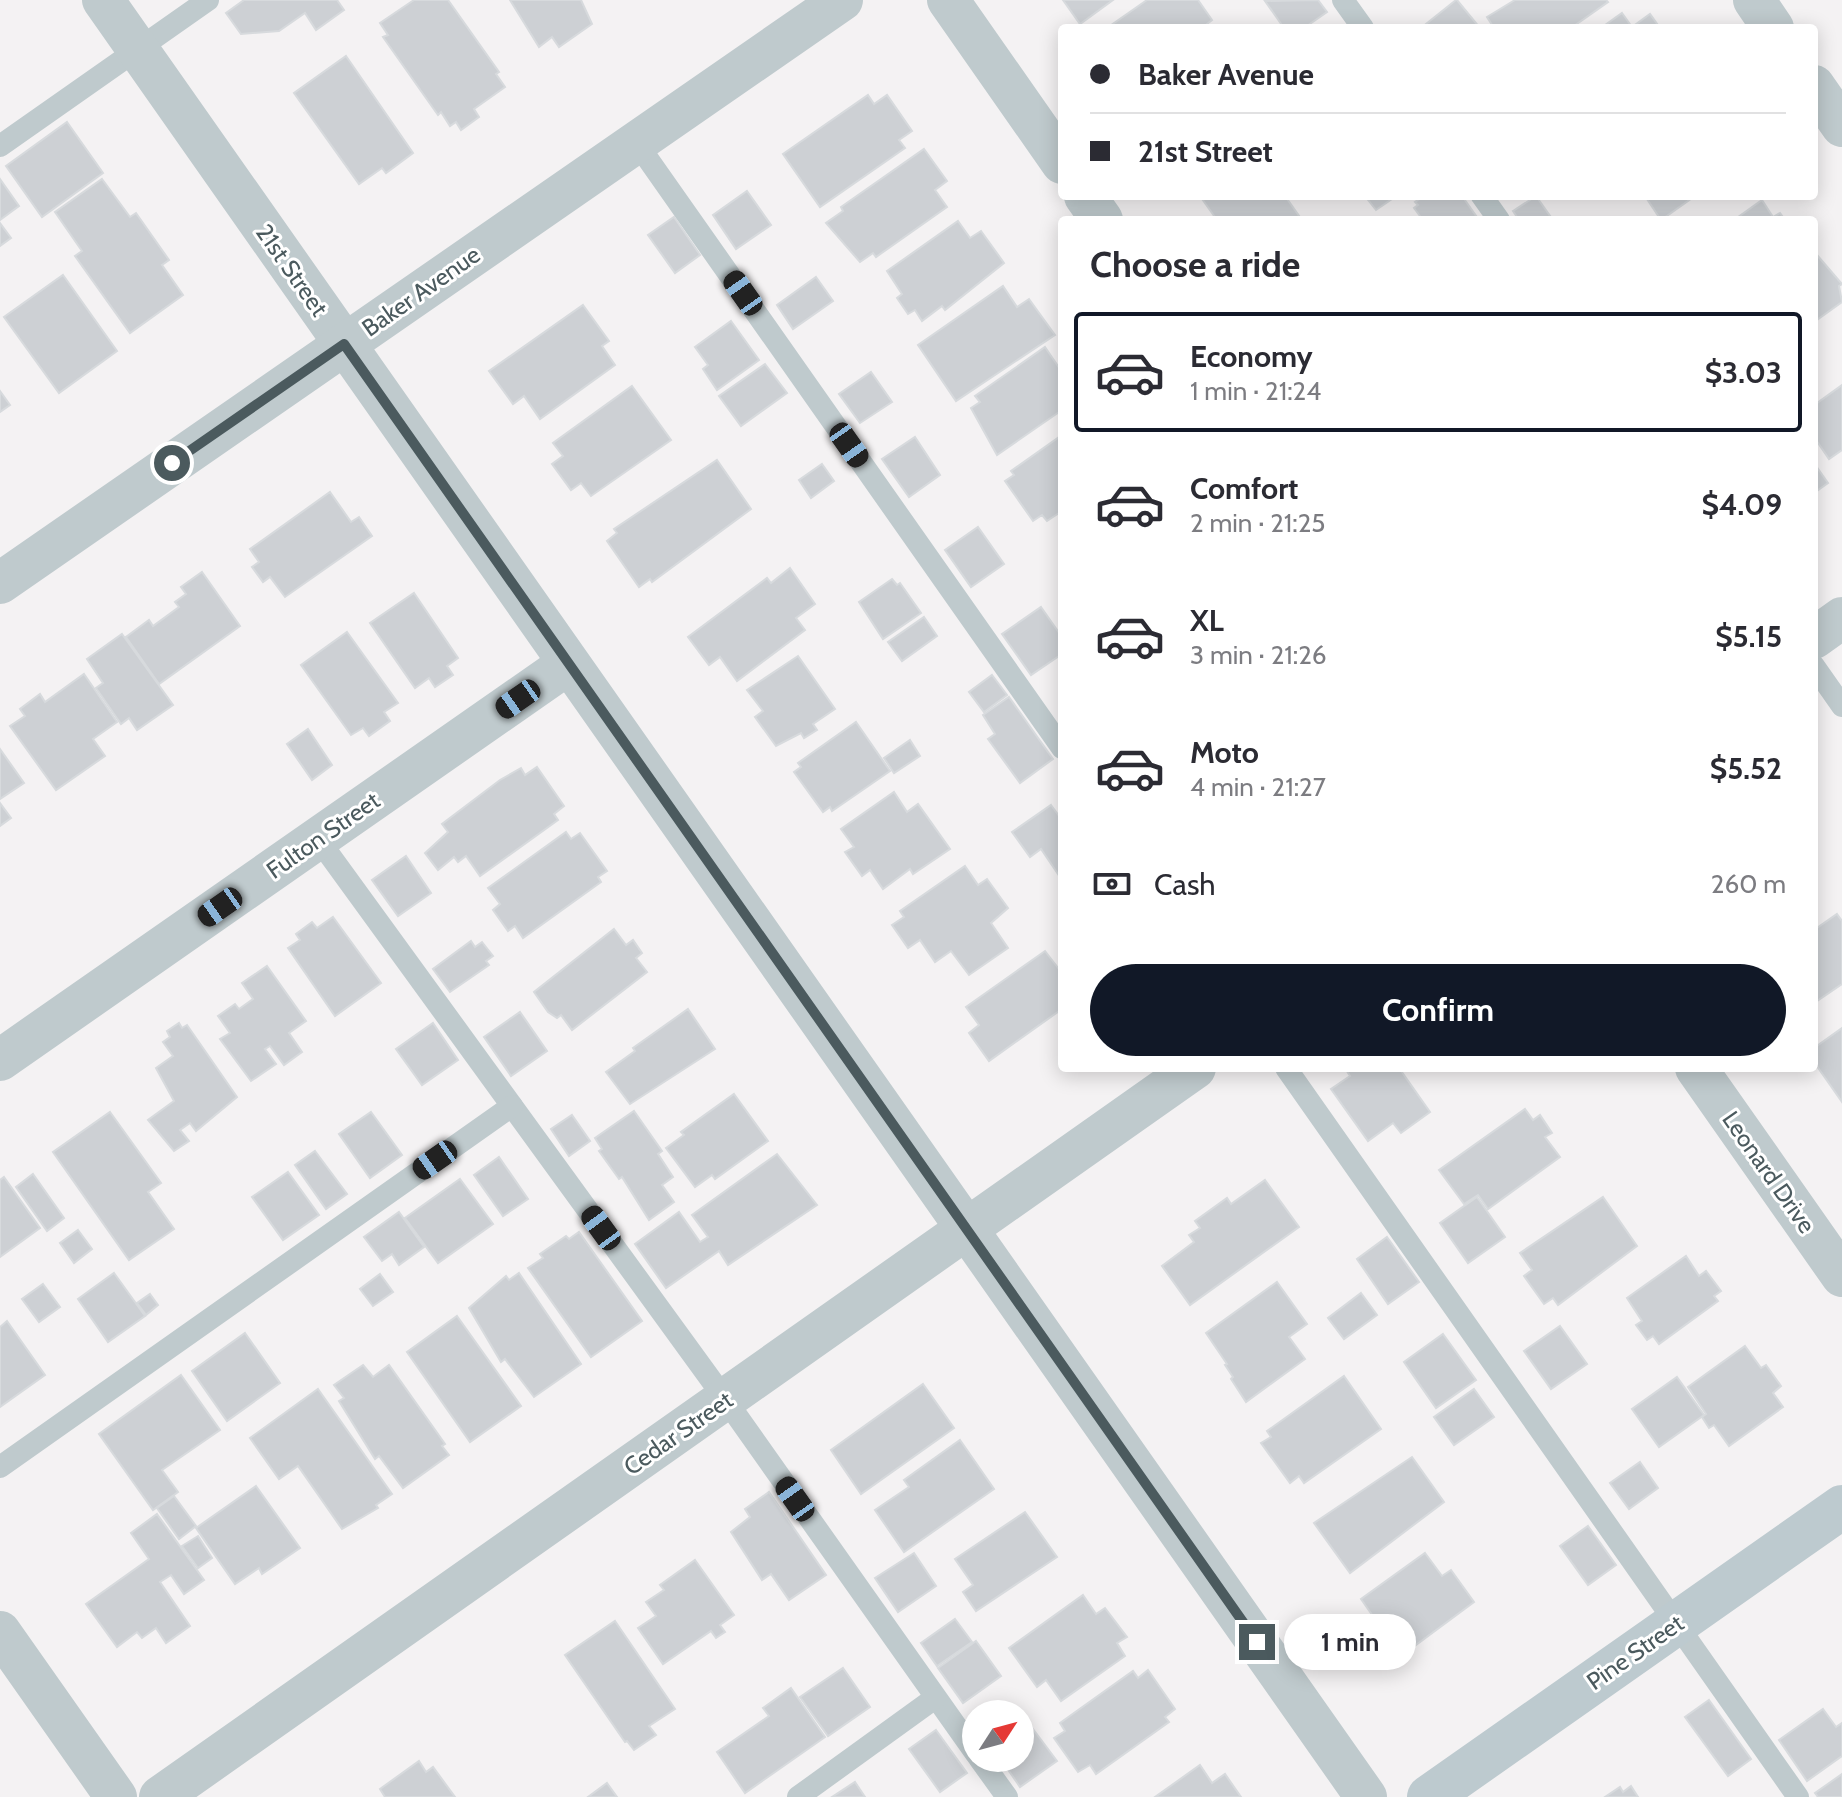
<!DOCTYPE html>
<html lang="en">
<head>
<meta charset="utf-8">
<style>
	body { margin:0; font-family:Cabin,sans-serif; background:#f7f7f7; color:#2b2b33; height:100vh; display:flex; flex-direction:column; font-size:30px; white-space:nowrap }
	* { box-sizing:border-box; margin:0 }
	p { font-size:26px; color:#7c7c81 }
	.icon { flex:none; width:44px; height:44px; fill:none; stroke:currentColor; stroke-width:2; stroke-linecap:round; stroke-linejoin:round }
	.map { position:relative; flex:1; overflow:hidden }
	.panel { position:absolute; left:1058px; top:216px; width:760px; height:856px; display:flex; flex-direction:column; background:#fff; border-radius:8px; box-shadow:0 4px 20px #0003 }
	.panel>* { flex:none }
	.hud { position:absolute; left:1058px; top:24px; width:760px; height:176px; border-radius:8px; box-shadow:0 4px 20px #0003; display:grid; align-content:center; height:176px; padding:0 32px; background:#fff }
	.needle { width:52px; rotate:54deg }
	.fabs { position:absolute; left:962px; top:1700px; display:grid; gap:16px }
	.fabs a { display:grid; place-items:center; width:72px; height:72px; border-radius:50%; background:#fff; box-shadow:0 4px 20px #0003; font-size:40px }
	.end { position:absolute; width:36px; height:36px; margin:-18px; border:10px solid #4b5a5e; background:#fff; box-shadow:0 0 0 4px #fff }
	.from { border-radius:50% }
	.bubble { position:absolute; height:56px; border-radius:28px; background:#fff; box-shadow:0 4px 20px #0003; font-size:26px; font-weight:700; line-height:56px; text-align:center }
	.car { position:absolute; width:24px; height:48px; margin:-24px -12px; border-radius:10px; box-shadow:0 0 6px 2px #0007; background:linear-gradient(#222 24%,#8ab4d8 0 40%,#222 0 76%,#8ab4d8 0 86%,#222 0) }
	.hud b { display:flex; align-items:center; gap:28px; height:76px; font-size:30px }
	.hud b+b { border-top:2px solid #e1e1e2 }
	.hud i { width:20px; height:20px; background:#2b2b33 }
	ul { padding:0; list-style:none }
	li { display:flex; align-items:center; gap:24px; height:120px; margin:0 16px 12px; padding:0 16px; border:4px solid transparent; border-radius:8px }
	li div { flex:1 }
	li b { display:block; font-size:30px }
	li em { font-style:normal; font-weight:700 }
	li.current { border-color:#111827 }
	li>.icon { width:72px; height:72px; stroke-width:1.5 }
	h2 { padding:0 32px; font-size:36px; line-height:96px }
	.pay { display:flex; align-items:center; gap:20px; height:88px; padding:0 32px; font-size:30px }
	.pay p { margin-inline-start:auto }
	.action { display:flex; gap:16px; margin-top:auto; padding:16px 32px }
	.action a { flex:1; height:92px; border-radius:48px; background:#111827; color:#fff; font-size:32px; font-weight:700; line-height:92px; text-align:center }
	.map>svg:first-child { display:block }
	.building { fill:#cdd0d4; stroke:#d7dadd; stroke-width:2 }
	.lines { fill:none; stroke-linecap:round; stroke-linejoin:round }
	.lane { stroke:#bfcacd; stroke-width:22 }
	.street { stroke:#bfcacd; stroke-width:42 }
	.secondary { stroke:#bdcacf; stroke-width:44 }
	.route { stroke:#4b5a5e; stroke-width:10 }
	.labels { text-anchor:middle; dominant-baseline:central; stroke-width:6; stroke-linejoin:round; paint-order:stroke }
	.street-label { font-size:24px; fill:#4b5a5e; stroke:#fff }
</style>
</head>
<body>
<div class="map">
<svg width="1842" height="1797" viewBox="0 0 1842 1797">
	<rect width="100%" height="100%" fill="#f4f2f3"/>
	<g class="building">
		<path d="M244,0H337L344,10L316,30L305,13L279,31L241,34L226,13Z"/>
		<path d="M414,0H448L499,72L496,74L505,87L474,109L479,117L461,130L456,122L450,126L441,112L438,115L383,37L388,35L380,23Z"/>
		<path d="M510,0H581L592,24L559,47L552,37L539,47Z"/>
		<path d="M1063,0H1113L1080,24Z"/>
		<path d="M1147,0H1198L1212,20L1202,28H1107Z"/>
		<path d="M1318,0L1327,12L1304,28H1284L1265,1Z"/>
		<path d="M1457,0L1480,28H1421L1456,0Z"/>
		<path d="M1515,0H1606L1608,2L1571,28H1494L1487,17Z"/>
		<path d="M1622,13L1632,27L1650,14L1660,28H1601Z"/>
		<path d="M346,56L413,153L386,173L382,168L359,184L294,93Z"/>
		<path d="M868,95L874,104L887,95L912,131L899,140L905,148L820,207L783,154Z"/>
		<path d="M67,122L103,173L42,217L6,166Z"/>
		<path d="M924,149L947,181L935,190L947,207L876,257L873,253L860,262L826,223L843,211L841,207Z"/>
		<path d="M0,179L19,206L0,220Z"/>
		<path d="M102,179L130,217L136,213L169,260L162,265L183,295L130,333L75,256L82,251L55,212Z"/>
		<path d="M747,191L771,225L736,249L713,215Z"/>
		<path d="M1200,196H1285L1302,220H1217Z"/>
		<path d="M1365,196H1390L1392,199L1376,210Z"/>
		<path d="M1424,196H1462L1479,220H1423L1414,208L1418,205L1415,202Z"/>
		<path d="M1536,196L1553,220H1519L1513,211Z"/>
		<path d="M1645,196H1695L1661,220Z"/>
		<path d="M1762,200L1773,217L1780,213L1785,220H1734Z"/>
		<path d="M674,217L700,255L675,273L648,235Z"/>
		<path d="M958,221L970,238L981,231L1004,263L945,310L942,306L922,321L915,310L908,314L897,298L902,294L887,271Z"/>
		<path d="M0,223L11,238L0,246Z"/>
		<path d="M1817,255L1842,284L1839,286L1842,302L1814,322V257Z"/>
		<path d="M63,275L117,351L59,393L4,317Z"/>
		<path d="M816,277L833,301L793,329L777,305Z"/>
		<path d="M1003,286L1017,307L1029,299L1055,335L956,401L918,345Z"/>
		<path d="M583,305L609,341L602,346L615,365L540,419L524,396L513,404L489,371Z"/>
		<path d="M731,321L759,360L717,390L703,369L708,365L695,347Z"/>
		<path d="M1045,347L1062,372V410L997,455L971,408L980,402L975,396Z"/>
		<path d="M765,364L787,393L741,426L719,396Z"/>
		<path d="M871,372L892,402L860,423L839,394Z"/>
		<path d="M1842,385V450L1829,459L1814,437V399L1817,403Z"/>
		<path d="M632,386L671,440L591,496L581,483L571,490L552,464L563,456L553,443Z"/>
		<path d="M0,391L10,405L0,412Z"/>
		<path d="M1062,435V511L1047,521L1042,515L1033,521L1005,481L1014,475L1011,471Z"/>
		<path d="M915,437L940,475L909,497L882,459Z"/>
		<path d="M717,460L751,509L652,582L650,579L639,587L607,541L617,533L614,529Z"/>
		<path d="M1814,463L1828,483L1814,493Z"/>
		<path d="M822,464L834,481L811,498L799,480Z"/>
		<path d="M330,492L351,522L359,517L372,536L285,597L270,577L263,582L252,567L259,562L250,549Z"/>
		<path d="M978,527L1004,564L971,587L945,550Z"/>
		<path d="M790,568L815,604L796,618L805,630L737,681L720,657L709,665L688,637L767,578L771,583Z"/>
		<path d="M202,572L240,626L159,684L126,637L149,620L153,626L179,607L175,602L186,594L181,587Z"/>
		<path d="M892,579L897,585L900,583L921,613L883,639L859,602Z"/>
		<path d="M414,593L458,658L447,666L453,675L435,687L429,678L415,688L370,623Z"/>
		<path d="M1041,607L1062,637V654L1031,675L1002,634Z"/>
		<path d="M924,617L937,636L902,661L888,642Z"/>
		<path d="M347,632L398,703L384,712L390,721L369,736L363,728L351,735L301,665Z"/>
		<path d="M122,634L173,705L137,730L129,718L121,724L96,688L103,683L87,659Z"/>
		<path d="M798,656L835,709L813,724L817,730L804,738L801,733L776,746L755,717L763,711L747,690Z"/>
		<path d="M84,674L117,722L93,739L105,756L56,790L10,726L25,716L20,709L40,694L45,702Z"/>
		<path d="M992,675L1007,695L984,712L969,692Z"/>
		<path d="M1009,697L1053,759L1020,783L988,739L995,734L983,715Z"/>
		<path d="M856,722L890,771L832,811L830,807L823,812L794,772L801,767L798,763Z"/>
		<path d="M308,729L332,765L312,780L287,744Z"/>
		<path d="M910,740L920,756L894,773L884,758Z"/>
		<path d="M0,749L24,783L0,799Z"/>
		<path d="M537,767L564,806L554,814L558,820L480,876L466,856L458,862L454,857L438,870L425,853L448,832L442,824L500,780L521,768L525,775Z"/>
		<path d="M894,792L907,812L918,804L950,849L913,874L910,869L883,889L870,870L862,876L845,852L854,847L841,829Z"/>
		<path d="M0,803L11,818L0,826Z"/>
		<path d="M1051,805L1062,820V880L1041,849L1030,857L1012,832Z"/>
		<path d="M566,832L571,839L580,833L607,871L598,877L601,882L523,938L515,926L508,931L493,910L500,904L488,888Z"/>
		<path d="M406,856L431,893L398,916L372,880Z"/>
		<path d="M965,866L978,885L987,879L1008,908L991,923L1008,948L969,975L951,951L935,962L920,940L908,948L892,925L904,917L900,911Z"/>
		<path d="M1837,914L1842,921V984L1814,1003V930Z"/>
		<path d="M333,917L381,983L335,1016L288,948L300,940L296,934L312,922L317,928Z"/>
		<path d="M614,929L626,945L633,940L642,953L636,958L647,972L572,1030L561,1015L557,1018L548,1012L534,992Z"/>
		<path d="M471,941L475,947L482,942L493,956L486,961L489,965L450,992L433,969Z"/>
		<path d="M1045,951L1062,973V1009L989,1061L969,1033L979,1025L966,1007Z"/>
		<path d="M267,966L306,1021L289,1033L302,1052L284,1065L270,1046L265,1049L276,1064L251,1081L220,1039L230,1033L218,1016L235,1004L239,1009L253,999L242,983Z"/>
		<path d="M688,1009L715,1049L630,1104L606,1072L635,1051L633,1048Z"/>
		<path d="M520,1012L547,1051L511,1076L484,1037Z"/>
		<path d="M179,1023L182,1028L187,1025L237,1097L196,1131L190,1123L180,1130L189,1141L174,1151L148,1120L174,1101L156,1068L173,1056L163,1042L170,1037L167,1031Z"/>
		<path d="M433,1023L458,1060L422,1085L396,1049Z"/>
		<path d="M1842,1028V1102L1814,1062V1048Z"/>
		<path d="M1345,1068H1399L1430,1112L1401,1133L1393,1123L1368,1141L1331,1089L1350,1076Z"/>
		<path d="M734,1094L768,1141L715,1179L712,1175L695,1187L666,1148L684,1135L681,1132Z"/>
		<path d="M1525,1109L1533,1120L1540,1115L1552,1133L1545,1137L1560,1157L1488,1209L1478,1195L1464,1204L1439,1170Z"/>
		<path d="M634,1111L662,1151L658,1154L673,1177L662,1185L674,1202L649,1220L622,1177L619,1179L599,1151L602,1149L595,1138Z"/>
		<path d="M110,1112L161,1183L148,1192L174,1229L129,1260L53,1152Z"/>
		<path d="M371,1112L402,1155L370,1178L339,1134Z"/>
		<path d="M572,1115L590,1141L569,1156L551,1129Z"/>
		<path d="M315,1151L347,1194L326,1209L295,1165Z"/>
		<path d="M777,1154L817,1205L728,1265L719,1251L666,1288L635,1244L679,1212L700,1242L708,1237L692,1215Z"/>
		<path d="M499,1157L528,1199L503,1216L474,1175Z"/>
		<path d="M288,1172L319,1215L283,1240L252,1197Z"/>
		<path d="M33,1174L64,1218L47,1231L16,1187Z"/>
		<path d="M4,1177L40,1228L0,1257V1180Z"/>
		<path d="M460,1179L493,1224L438,1263L405,1218Z"/>
		<path d="M1265,1180L1299,1227L1190,1305L1162,1266L1194,1242L1189,1235L1200,1228L1195,1221L1227,1198L1231,1204Z"/>
		<path d="M1477,1197L1505,1237L1468,1263L1440,1223Z"/>
		<path d="M1603,1197L1637,1246L1558,1305L1553,1298L1544,1304L1524,1276L1532,1270L1520,1253Z"/>
		<path d="M399,1212L424,1247L399,1265L392,1254L382,1261L364,1237Z"/>
		<path d="M78,1230L92,1249L74,1263L60,1243Z"/>
		<path d="M579,1232L642,1321L591,1357L528,1268L543,1258L540,1254L566,1236L569,1239Z"/>
		<path d="M1387,1237L1419,1282L1388,1304L1357,1259Z"/>
		<path d="M1686,1256L1699,1276L1706,1271L1721,1291L1714,1296L1718,1301L1659,1344L1653,1336L1647,1340L1636,1325L1642,1321L1627,1298Z"/>
		<path d="M114,1273L145,1316L108,1342L78,1299Z"/>
		<path d="M519,1273L581,1364L534,1397L505,1359L501,1362L469,1308L506,1276L509,1280Z"/>
		<path d="M380,1274L393,1292L373,1306L360,1289Z"/>
		<path d="M1277,1282L1307,1324L1289,1337L1305,1359L1246,1402L1231,1379L1233,1377L1225,1365L1227,1364L1206,1333Z"/>
		<path d="M43,1284L60,1307L39,1322L22,1299Z"/>
		<path d="M1361,1293L1377,1315L1344,1339L1328,1318Z"/>
		<path d="M150,1294L158,1305L146,1315L137,1303Z"/>
		<path d="M457,1316L521,1406L470,1442L407,1352Z"/>
		<path d="M7,1321L45,1375L0,1407V1327Z"/>
		<path d="M1560,1326L1587,1364L1551,1389L1524,1351Z"/>
		<path d="M245,1333L280,1383L227,1421L192,1371Z"/>
		<path d="M1443,1334L1476,1380L1436,1408L1404,1362Z"/>
		<path d="M1745,1346L1761,1368L1766,1365L1781,1386L1773,1393L1783,1407L1729,1446L1714,1425L1709,1428L1702,1417L1706,1414L1688,1387Z"/>
		<path d="M363,1365L373,1377L389,1365L445,1444L442,1446L449,1455L403,1488L379,1456L375,1459L339,1401L344,1398L334,1385Z"/>
		<path d="M181,1375L220,1430L162,1470L178,1492L153,1510L99,1434Z"/>
		<path d="M1344,1376L1381,1429L1304,1483L1299,1476L1290,1483L1261,1443L1271,1437L1267,1431Z"/>
		<path d="M1677,1377L1704,1415L1659,1447L1632,1409Z"/>
		<path d="M923,1384L954,1428L861,1494L831,1450Z"/>
		<path d="M318,1389L392,1494L376,1505L378,1508L342,1529L298,1466L279,1479L250,1438Z"/>
		<path d="M1474,1389L1494,1417L1454,1445L1434,1417Z"/>
		<path d="M960,1440L994,1489L904,1552L875,1510L909,1487L904,1480Z"/>
		<path d="M1412,1457L1444,1502L1350,1573L1314,1523Z"/>
		<path d="M1640,1462L1658,1488L1629,1509L1610,1483Z"/>
		<path d="M256,1486L300,1548L262,1574L259,1568L235,1584L196,1528Z"/>
		<path d="M769,1492L826,1575L789,1600L771,1574L762,1580L731,1532L750,1517L745,1509Z"/>
		<path d="M174,1496L196,1526L179,1539L157,1508Z"/>
		<path d="M1025,1512L1057,1557L976,1611L963,1592L973,1585L955,1559Z"/>
		<path d="M157,1514L204,1580L184,1594L171,1575L160,1582L190,1626L166,1643L156,1628L142,1638L137,1632L117,1647L86,1604L149,1559L131,1533Z"/>
		<path d="M1588,1526L1616,1565L1588,1585L1560,1546Z"/>
		<path d="M198,1536L212,1558L198,1568L182,1546Z"/>
		<path d="M914,1553L936,1586L898,1612L875,1578Z"/>
		<path d="M1425,1553L1442,1576L1451,1570L1474,1602L1401,1656L1361,1599Z"/>
		<path d="M695,1560L734,1615L720,1625L725,1632L716,1638L711,1631L663,1664L638,1628L656,1616L646,1602L664,1590L660,1585Z"/>
		<path d="M1083,1595L1096,1614L1105,1608L1127,1637L1117,1643L1125,1656L1061,1701L1046,1680L1037,1687L1009,1648Z"/>
		<path d="M955,1619L972,1642L937,1666L921,1643Z"/>
		<path d="M615,1621L675,1709L649,1726L656,1735L634,1750L627,1741L625,1742L565,1655Z"/>
		<path d="M976,1641L1001,1676L963,1703L938,1668Z"/>
		<path d="M843,1668L870,1707L828,1736L800,1697Z"/>
		<path d="M1148,1670L1175,1709L1165,1717L1169,1722L1096,1774L1090,1765L1078,1772L1054,1738L1065,1731L1060,1723L1133,1671L1138,1678Z"/>
		<path d="M791,1688L825,1737L745,1793L717,1752L769,1716L763,1708Z"/>
		<path d="M1709,1700L1751,1759L1728,1776L1685,1717Z"/>
		<path d="M1823,1709L1836,1727L1842,1723V1756L1807,1781L1779,1740Z"/>
		<path d="M1030,1725L1057,1761L1020,1787L1000,1758H1020V1732Z"/>
		<path d="M936,1730L967,1773L940,1792L909,1749Z"/>
		<path d="M419,1761L426,1772L433,1767L455,1797H385L380,1789Z"/>
		<path d="M1200,1765L1212,1783L1225,1774L1241,1797H1155Z"/>
		<path d="M1842,1774V1797H1818L1815,1793Z"/>
		<path d="M855,1782L865,1797H832Z"/>
		<path d="M607,1783L617,1797H588Z"/>
		<path d="M1631,1786L1638,1797H1605L1620,1787L1623,1792Z"/>
	</g>
	<g class="lines">
		<g class="lane">
			<path d="M1343,0L1363,28"/>
			<path d="M636,142L1062,748"/>
			<path d="M0,146L208,0"/>
			<path d="M1482,196L1499,220"/>
			<path d="M1814,666L1842,706"/>
			<path d="M318,839L725,1399L976,1754"/>
			<path d="M1286,1068L1798,1797"/>
			<path d="M0,1467L512,1106"/>
			<path d="M979,1758L1007,1797"/>
			<path d="M798,1797L935,1698"/>
		</g>
		<g class="street">
			<path d="M103,0L1366,1797"/>
			<path d="M948,0L1062,163"/>
			<path d="M1754,0L1773,28"/>
			<path d="M1814,86L1842,126"/>
			<path d="M1085,196L1102,220"/>
			<path d="M0,583L842,0"/>
			<path d="M1814,638L1842,618"/>
			<path d="M0,1060L568,664"/>
			<path d="M1696,1068L1842,1276"/>
			<path d="M0,1632L116,1797"/>
			<path d="M160,1797L1195,1068"/>
		</g>
		<path class="secondary" d="M1429,1797L1842,1507"/>
	</g>
	<g class="lines">
		<path class="route" d="M172,463L344,344L1257,1642"/>
	</g>
	<g class="labels">
		<g class="street-label">
			<text transform="translate(292 270) rotate(55)">21st Street</text>
			<text transform="translate(421 291) rotate(-35)">Baker Avenue</text>
			<text transform="translate(323 835) rotate(-35)">Fulton Street</text>
			<text transform="translate(1769 1172) rotate(55)">Leonard Drive</text>
			<text transform="translate(678 1433) rotate(-35)">Cedar Street</text>
			<text transform="translate(1635 1652) rotate(-35)">Pine Street</text>
		</g>
	</g>
</svg>
<div class="fabs">
<a><svg class="needle" viewBox="-14 -14 28 28"><path d="M0-13l5 13h-10z" fill="#e53935"/><path d="M0 13l5-13h-10z" fill="#7c7c81"/></svg></a>
</div>
<i class="end from" style="left:172px;top:463px"></i>
<i class="end" style="left:1257px;top:1642px"></i>
<div class="bubble" style="left:1284px;top:1614px;width:132px">1 min</div>
<i class="car" style="left:743px;top:293px;rotate:325deg"></i>
<i class="car" style="left:849px;top:445px;rotate:145deg"></i>
<i class="car" style="left:518px;top:699px;rotate:235deg"></i>
<i class="car" style="left:220px;top:907px;rotate:235deg"></i>
<i class="car" style="left:435px;top:1160px;rotate:235deg"></i>
<i class="car" style="left:601px;top:1228px;rotate:324deg"></i>
<i class="car" style="left:795px;top:1499px;rotate:325deg"></i>
<div class="hud">
<b><i class="from"></i>Baker Avenue</b>
<b><i></i>21st Street</b>
</div>
<section class="panel">
<h2>Choose a ride</h2>
<ul>
<li class="current"><svg class="icon" aria-label="car" viewBox="0 0 24 24"><path d="M5 17H2v-5l4-1 3-4h7l3 4 3 1v5h-3M9 17h6M6 11h13"/><circle cx="7" cy="17" r="2"/><circle cx="17" cy="17" r="2"/></svg><div><b>Economy</b><p>1 min · 21:24</p></div><em>$3.03</em></li>
<li><svg class="icon" aria-label="car" viewBox="0 0 24 24"><path d="M5 17H2v-5l4-1 3-4h7l3 4 3 1v5h-3M9 17h6M6 11h13"/><circle cx="7" cy="17" r="2"/><circle cx="17" cy="17" r="2"/></svg><div><b>Comfort</b><p>2 min · 21:25</p></div><em>$4.09</em></li>
<li><svg class="icon" aria-label="car" viewBox="0 0 24 24"><path d="M5 17H2v-5l4-1 3-4h7l3 4 3 1v5h-3M9 17h6M6 11h13"/><circle cx="7" cy="17" r="2"/><circle cx="17" cy="17" r="2"/></svg><div><b>XL</b><p>3 min · 21:26</p></div><em>$5.15</em></li>
<li><svg class="icon" aria-label="car" viewBox="0 0 24 24"><path d="M5 17H2v-5l4-1 3-4h7l3 4 3 1v5h-3M9 17h6M6 11h13"/><circle cx="7" cy="17" r="2"/><circle cx="17" cy="17" r="2"/></svg><div><b>Moto</b><p>4 min · 21:27</p></div><em>$5.52</em></li>
</ul>
<div class="pay"><svg class="icon" aria-label="cash" viewBox="0 0 24 24"><path d="M3 7h18v10H3z"/><circle cx="12" cy="12" r="2"/></svg>Cash<p>260 m</p></div>
<div class="action"><a>Confirm</a></div>
</section>
</div>
</body>
</html>
